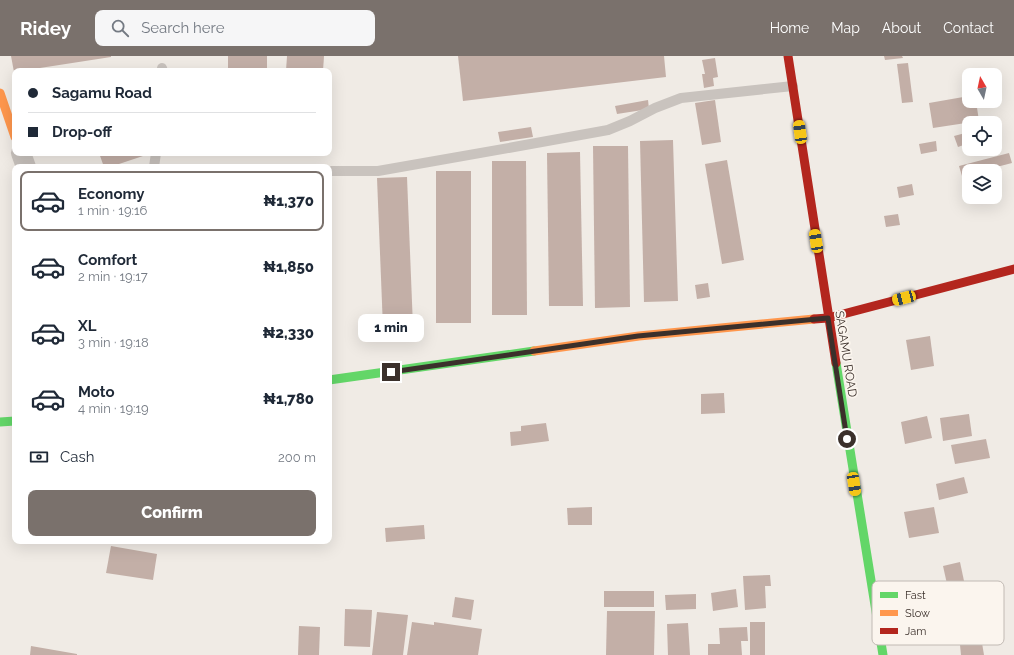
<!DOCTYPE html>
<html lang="en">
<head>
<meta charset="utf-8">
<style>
	body { margin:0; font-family:Raleway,sans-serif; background:#f6f6f7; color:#1f2937; height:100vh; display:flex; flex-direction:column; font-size:15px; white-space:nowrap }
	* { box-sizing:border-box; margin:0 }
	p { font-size:13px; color:#747a83 }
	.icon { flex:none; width:22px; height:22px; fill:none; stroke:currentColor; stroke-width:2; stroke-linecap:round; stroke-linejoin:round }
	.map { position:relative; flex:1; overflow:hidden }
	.details { position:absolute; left:12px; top:108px; width:320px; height:380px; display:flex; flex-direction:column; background:#fff; border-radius:8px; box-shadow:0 4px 16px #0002 }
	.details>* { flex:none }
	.hud { position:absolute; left:12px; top:12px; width:320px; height:88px; border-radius:8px; box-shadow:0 4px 16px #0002; display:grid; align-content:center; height:88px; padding:0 16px; background:#fff }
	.needle { width:26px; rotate:351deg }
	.fabs { position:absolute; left:962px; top:12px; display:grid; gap:8px }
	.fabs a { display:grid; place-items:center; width:40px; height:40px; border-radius:8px; background:#fff; box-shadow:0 4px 16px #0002; font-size:20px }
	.end { position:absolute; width:18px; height:18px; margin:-9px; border:5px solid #3b302b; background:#fff; box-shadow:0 0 0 2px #fff }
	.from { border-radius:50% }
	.bubble { position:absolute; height:28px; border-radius:8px; background:#fff; box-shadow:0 4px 16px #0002; font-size:13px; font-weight:800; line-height:28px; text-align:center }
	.car { position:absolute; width:12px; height:24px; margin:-12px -6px; border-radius:5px; box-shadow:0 0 3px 1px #0007; background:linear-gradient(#f5c518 24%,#345 0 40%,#f5c518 0 76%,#345 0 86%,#f5c518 0) }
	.hud b { display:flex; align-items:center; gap:14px; height:38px; font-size:15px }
	.hud b+b { border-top:1px solid #e0e1e3 }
	.hud i { width:10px; height:10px; background:#1f2937 }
	ul { padding:7px 0 0; list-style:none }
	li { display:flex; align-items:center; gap:12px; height:60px; margin:0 8px 6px; padding:0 8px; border:2px solid transparent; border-radius:8px }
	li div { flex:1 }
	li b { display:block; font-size:15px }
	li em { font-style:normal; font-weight:800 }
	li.current { border-color:#7a716c }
	li>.icon { width:36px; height:36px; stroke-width:1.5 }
	.pay { display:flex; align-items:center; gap:10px; height:44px; padding:0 16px; font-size:15px }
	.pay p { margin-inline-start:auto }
	.cta { display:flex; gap:8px; margin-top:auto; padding:8px 16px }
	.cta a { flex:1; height:46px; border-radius:8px; background:#7a716c; color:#fff; font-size:16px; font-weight:800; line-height:46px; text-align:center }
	header { display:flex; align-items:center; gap:24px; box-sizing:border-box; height:56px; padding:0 20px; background:#7a716c; color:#fff }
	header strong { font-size:19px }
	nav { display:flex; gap:22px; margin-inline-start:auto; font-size:14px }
	.search { width:280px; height:36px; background:#f6f6f7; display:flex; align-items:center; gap:10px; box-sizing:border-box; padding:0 14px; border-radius:8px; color:#747a83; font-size:15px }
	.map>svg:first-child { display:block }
	.building { fill:#c3afa7 }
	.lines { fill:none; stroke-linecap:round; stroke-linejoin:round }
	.lane { stroke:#c9c3be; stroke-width:10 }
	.street { stroke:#c9c3be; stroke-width:20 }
	.fast { stroke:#63d668; stroke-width:9 }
	.slow { stroke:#ff974d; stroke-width:9 }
	.jam { stroke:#b3261e; stroke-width:9 }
	.route { stroke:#3b302b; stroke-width:5 }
	.labels { text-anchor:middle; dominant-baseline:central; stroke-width:3.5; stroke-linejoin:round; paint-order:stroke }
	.street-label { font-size:12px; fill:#3b302b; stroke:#fbf5ee }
	.key { fill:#fbf5ee; stroke:#c1bab4; stroke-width:1 }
	.key-label { font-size:11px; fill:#3b302b }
</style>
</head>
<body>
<header>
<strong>Ridey</strong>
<div class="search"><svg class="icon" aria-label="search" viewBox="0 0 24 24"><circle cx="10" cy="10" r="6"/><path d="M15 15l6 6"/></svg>Search here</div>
<nav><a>Home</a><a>Map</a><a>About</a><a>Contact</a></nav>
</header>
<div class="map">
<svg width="1014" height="599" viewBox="0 0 1014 599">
	<rect width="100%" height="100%" fill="#f0ebe5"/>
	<g class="building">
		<path d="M11,0H111V1L14,16Z"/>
		<rect x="228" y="0" width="39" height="15"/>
		<path d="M287,0H324L323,15H286Z"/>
		<path d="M458,0H664L666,21L463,45Z"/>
		<path d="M884,0H902L903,2L885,4Z"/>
		<path d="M715,2L718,21L713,22L714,30L704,32L702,18H705L702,4Z"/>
		<path d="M908,7L913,46L902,47L897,8Z"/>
		<path d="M969,40V45H976L979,65L933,72L929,47Z"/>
		<path d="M648,44L649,53L617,58L615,50Z"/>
		<path d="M715,44L721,86L702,89L695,47Z"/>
		<path d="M531,71L533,81L500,86L498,76Z"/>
		<path d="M969,76V87L958,91L954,80Z"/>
		<path d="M673,84L678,245L644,246L640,85Z"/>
		<path d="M936,85L937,95L921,98L919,88Z"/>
		<path d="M593,90H628L630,251L595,252Z"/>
		<path d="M580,96L583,250H549L547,97Z"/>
		<path d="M99,97H142L143,100L110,111H104Z"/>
		<path d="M1009,97L1012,107L981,115H969V118L962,120L959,110Z"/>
		<path d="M727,104L744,204L722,208L705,108Z"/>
		<path d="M492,105H526L527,259H492Z"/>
		<rect x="436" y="115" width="35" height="152"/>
		<path d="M407,121L413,271L383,272L377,122Z"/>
		<path d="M912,128L914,139L899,142L897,131Z"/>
		<path d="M898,158L900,169L886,171L884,160Z"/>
		<path d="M708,227L710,241L697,243L695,229Z"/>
		<path d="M930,280L934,310L911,314L906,284Z"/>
		<path d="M724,337L725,357L701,358V338Z"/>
		<path d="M969,358L972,380L943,385L940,362Z"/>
		<path d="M927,360L932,382L905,388L901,366Z"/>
		<path d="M546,367L549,385L511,390L510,376L521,375V370Z"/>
		<path d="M986,383L990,402L955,408L951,389Z"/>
		<path d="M964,421L968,437L939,444L936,428Z"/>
		<path d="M592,451V469H568L567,452Z"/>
		<path d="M934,451L939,477L909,482L904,456Z"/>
		<path d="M424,469L425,483L386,486L385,472Z"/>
		<path d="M111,490L157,498L153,524L106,517Z"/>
		<path d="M960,506L964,525L947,528L943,510Z"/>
		<path d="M770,519L771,530H765L766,552L745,554L743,520Z"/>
		<path d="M736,533L738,551L713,555L711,537Z"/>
		<rect x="604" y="535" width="50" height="16"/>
		<path d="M696,538V553L666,554L665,539Z"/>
		<path d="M455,541L474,544L471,564L452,561Z"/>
		<path d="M345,553L372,554L370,591L344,590Z"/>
		<path d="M607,555H655L654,599H606Z"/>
		<path d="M377,556L408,559L403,599H372Z"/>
		<path d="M412,566L434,569V566L482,573L478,599H407Z"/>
		<rect x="750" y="566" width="15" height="33"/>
		<path d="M688,567L690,599H668L667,568Z"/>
		<path d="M299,570L320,571L319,599H298Z"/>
		<path d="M747,571L748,585H741L742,599H708V588H720L719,572Z"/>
		<path d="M982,587L984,599H961L960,589Z"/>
		<path d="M31,590L77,598V599H30Z"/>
	</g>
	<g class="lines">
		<g class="lane">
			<path d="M162,12L163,15"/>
			<path d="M154,111L156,97"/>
			<path d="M329,115H378L514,91L608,74L630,65L655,52L681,42L793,30"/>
		</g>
		<path class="street" d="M21,97L26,111"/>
		<g class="fast">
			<path d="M836,307L883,599"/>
			<path d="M329,324L534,295"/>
			<path d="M0,366L15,365"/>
		</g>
		<g class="slow">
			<path d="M0,37L15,81"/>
			<path d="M534,295L639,280L814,263"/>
		</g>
		<g class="jam">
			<path d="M788,0L836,307"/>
			<path d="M814,263L828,262L1014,213"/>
		</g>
	</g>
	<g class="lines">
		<path class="route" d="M391,316L638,280L828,262L847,383"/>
	</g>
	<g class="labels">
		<g class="street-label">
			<text transform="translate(846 298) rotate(81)">SAGAMU ROAD</text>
		</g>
	</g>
	<rect x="872" y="525" width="132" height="64" rx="6" class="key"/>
	<rect x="880" y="536" width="18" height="6" fill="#63d668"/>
	<rect x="880" y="554" width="18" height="6" fill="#ff974d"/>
	<rect x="880" y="572" width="18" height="6" fill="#b3261e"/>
	<g class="key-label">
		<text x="905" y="543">Fast</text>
		<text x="905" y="561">Slow</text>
		<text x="905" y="579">Jam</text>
	</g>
</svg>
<div class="fabs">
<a><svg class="needle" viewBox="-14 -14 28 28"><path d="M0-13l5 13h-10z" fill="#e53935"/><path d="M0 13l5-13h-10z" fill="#747a83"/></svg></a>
<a><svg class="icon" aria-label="locate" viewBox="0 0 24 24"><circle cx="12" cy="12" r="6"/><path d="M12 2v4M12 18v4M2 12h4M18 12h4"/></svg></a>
<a><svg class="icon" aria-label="layers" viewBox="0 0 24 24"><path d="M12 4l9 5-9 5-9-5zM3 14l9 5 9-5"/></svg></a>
</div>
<i class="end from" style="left:847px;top:383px"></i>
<i class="end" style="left:391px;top:316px"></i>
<div class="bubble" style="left:358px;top:258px;width:66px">1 min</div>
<i class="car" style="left:800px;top:76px;rotate:352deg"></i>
<i class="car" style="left:816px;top:185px;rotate:351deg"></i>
<i class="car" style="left:904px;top:242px;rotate:255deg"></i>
<i class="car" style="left:854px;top:428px;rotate:171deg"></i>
<div class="hud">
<b><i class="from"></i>Sagamu Road</b>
<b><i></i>Drop-off</b>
</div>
<section class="details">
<ul>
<li class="current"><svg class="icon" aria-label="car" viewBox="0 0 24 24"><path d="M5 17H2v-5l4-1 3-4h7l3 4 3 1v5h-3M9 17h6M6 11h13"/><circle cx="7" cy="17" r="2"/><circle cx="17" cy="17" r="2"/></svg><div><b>Economy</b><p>1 min · 19:16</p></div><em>₦1,370</em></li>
<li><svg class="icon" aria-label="car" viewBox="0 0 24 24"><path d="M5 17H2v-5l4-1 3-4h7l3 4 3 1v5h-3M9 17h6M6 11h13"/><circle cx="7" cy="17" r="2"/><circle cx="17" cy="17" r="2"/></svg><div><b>Comfort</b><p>2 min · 19:17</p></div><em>₦1,850</em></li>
<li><svg class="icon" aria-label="car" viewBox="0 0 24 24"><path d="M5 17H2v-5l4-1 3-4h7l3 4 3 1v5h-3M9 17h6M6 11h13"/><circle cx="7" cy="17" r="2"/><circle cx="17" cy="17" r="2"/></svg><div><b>XL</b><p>3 min · 19:18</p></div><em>₦2,330</em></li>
<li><svg class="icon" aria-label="car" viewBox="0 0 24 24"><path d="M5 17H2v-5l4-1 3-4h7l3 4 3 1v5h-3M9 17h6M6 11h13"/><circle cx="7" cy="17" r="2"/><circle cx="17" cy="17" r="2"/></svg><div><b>Moto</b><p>4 min · 19:19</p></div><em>₦1,780</em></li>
</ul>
<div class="pay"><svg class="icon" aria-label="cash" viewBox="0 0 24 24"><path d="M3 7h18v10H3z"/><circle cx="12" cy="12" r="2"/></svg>Cash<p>200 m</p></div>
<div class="cta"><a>Confirm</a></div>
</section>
</div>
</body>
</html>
